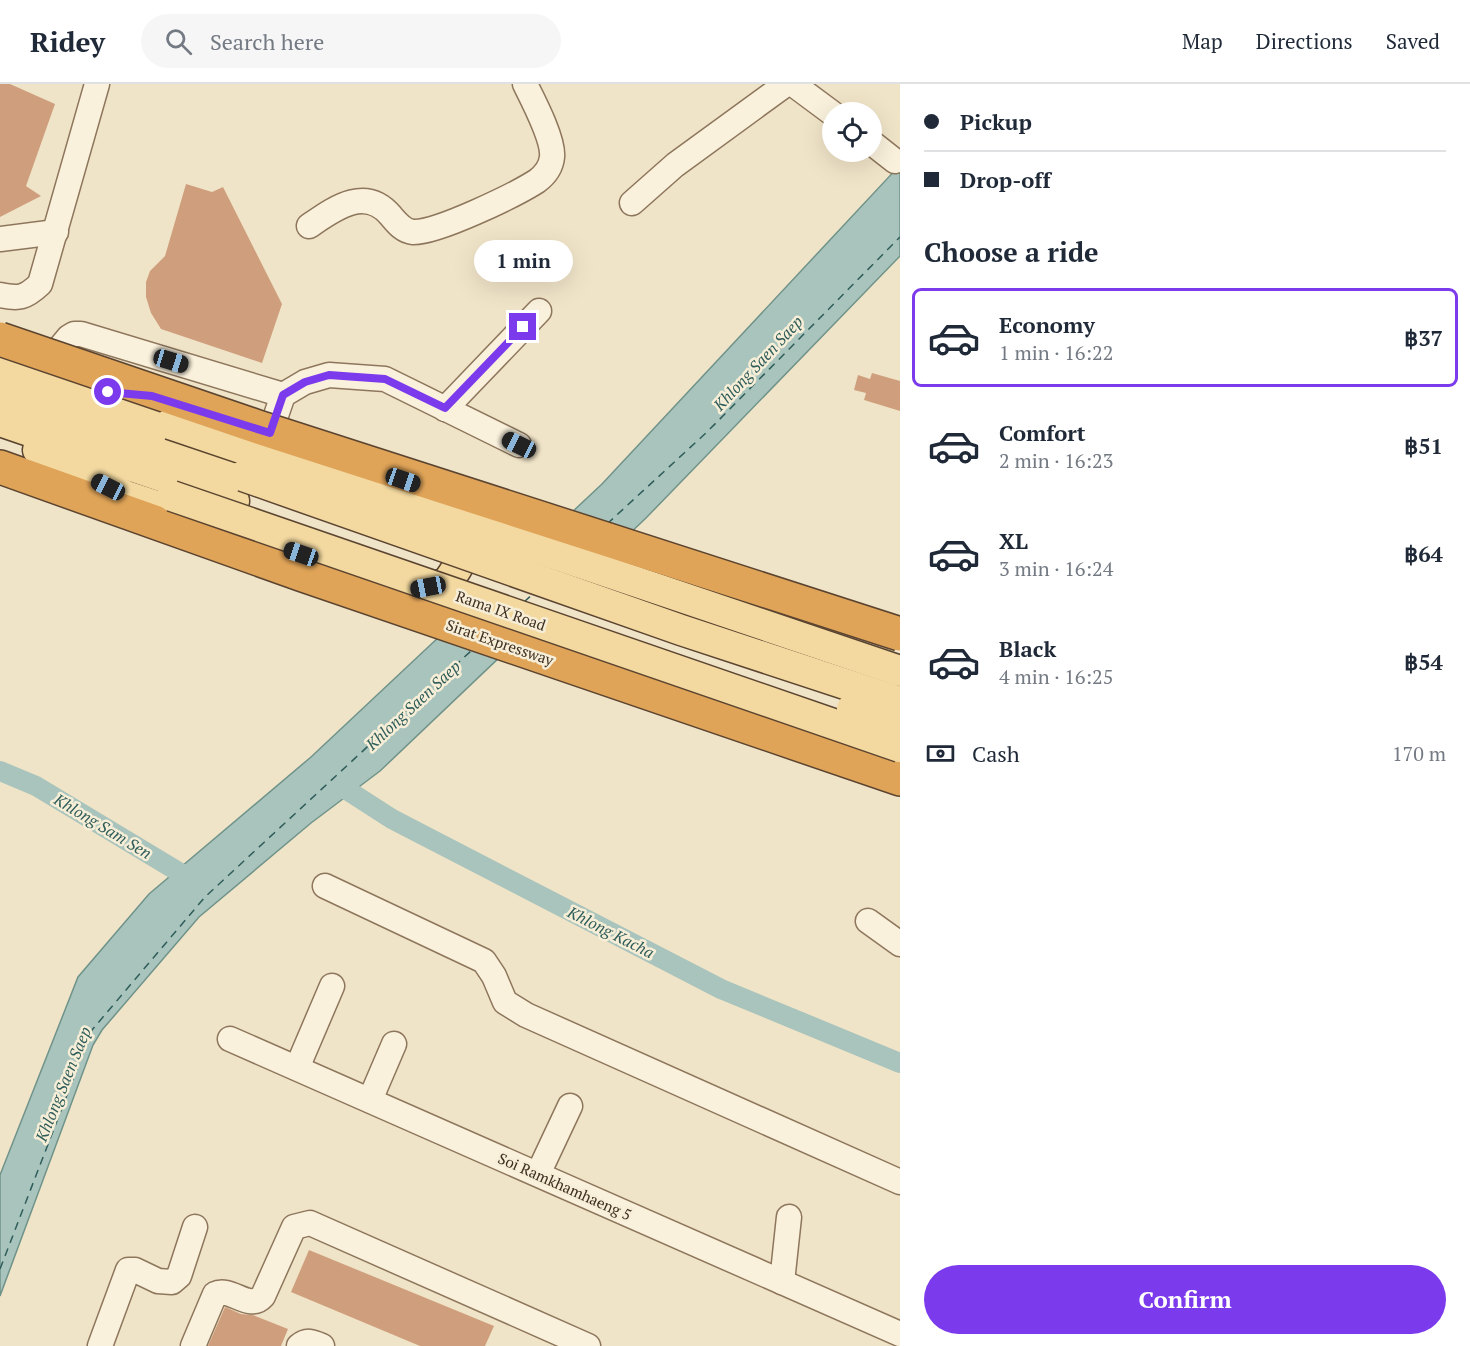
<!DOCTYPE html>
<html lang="en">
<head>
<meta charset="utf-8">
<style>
	body { margin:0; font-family:"PT Serif",serif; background:#f6f6f7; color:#1f2937; height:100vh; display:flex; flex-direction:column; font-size:22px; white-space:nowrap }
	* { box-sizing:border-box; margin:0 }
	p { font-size:20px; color:#747a83 }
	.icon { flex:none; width:33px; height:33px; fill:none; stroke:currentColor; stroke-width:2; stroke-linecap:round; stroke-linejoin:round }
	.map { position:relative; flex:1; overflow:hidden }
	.drawer { display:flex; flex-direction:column; background:#fff; width:570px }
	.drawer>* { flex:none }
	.top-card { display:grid; align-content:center; height:132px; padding:0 24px; background:#fff }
	.buttons { position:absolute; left:822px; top:18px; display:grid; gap:12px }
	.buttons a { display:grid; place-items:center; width:60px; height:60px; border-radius:50%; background:#fff; box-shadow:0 6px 24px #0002; font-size:30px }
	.end { position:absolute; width:27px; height:27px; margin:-14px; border:8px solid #7c3aed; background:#fff; box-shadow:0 0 0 3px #fff }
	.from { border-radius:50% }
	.bubble { position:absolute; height:42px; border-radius:21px; background:#fff; box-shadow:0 6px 24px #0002; font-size:20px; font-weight:600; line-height:42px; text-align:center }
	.car { position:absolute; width:18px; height:36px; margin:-18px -9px; border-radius:8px; box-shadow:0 0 4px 2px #0007; background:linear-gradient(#222 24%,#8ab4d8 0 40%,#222 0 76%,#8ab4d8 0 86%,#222 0) }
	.top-card b { display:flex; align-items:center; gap:21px; height:57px; font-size:22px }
	.top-card b+b { border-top:2px solid #e0e1e3 }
	.top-card i { width:15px; height:15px; background:#1f2937 }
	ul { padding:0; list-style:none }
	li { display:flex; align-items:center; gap:18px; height:99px; margin:0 12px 9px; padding:0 12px; border:3px solid transparent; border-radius:9px }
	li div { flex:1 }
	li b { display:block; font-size:22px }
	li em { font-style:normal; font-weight:600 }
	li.on { border-color:#7c3aed }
	li>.icon { width:54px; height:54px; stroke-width:1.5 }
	h2 { padding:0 24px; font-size:27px; line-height:72px }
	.pay { display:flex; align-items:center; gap:15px; height:66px; padding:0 24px; font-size:22px }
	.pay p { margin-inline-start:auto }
	.cta { display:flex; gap:12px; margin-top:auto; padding:12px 24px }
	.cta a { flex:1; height:69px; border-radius:36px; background:#7c3aed; color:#fff; font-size:24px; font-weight:600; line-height:69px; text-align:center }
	header { display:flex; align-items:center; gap:36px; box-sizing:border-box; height:84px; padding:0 30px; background:#fff; border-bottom:2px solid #e0e1e3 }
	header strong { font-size:28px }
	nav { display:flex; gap:33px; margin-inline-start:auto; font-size:21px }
	.search { width:420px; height:54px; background:#f6f6f7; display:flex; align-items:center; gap:15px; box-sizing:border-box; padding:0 21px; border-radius:33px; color:#747a83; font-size:22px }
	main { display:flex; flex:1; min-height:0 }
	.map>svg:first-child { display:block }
	.water { fill:#a9c4bc; stroke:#6f938a; stroke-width:1.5 }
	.pier { fill:#f0e4c8 }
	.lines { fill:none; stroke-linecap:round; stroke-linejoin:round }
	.canal { stroke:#a9c4bc; stroke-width:20 }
	.ferry { stroke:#2f5d5a; stroke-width:1.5; stroke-dasharray:8 6; stroke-linecap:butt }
	.building { fill:#cf9f7d }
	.minor-casing { stroke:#8d765c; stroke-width:27 }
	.major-casing { stroke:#5b4430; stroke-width:33 }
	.highway-casing { stroke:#5b4430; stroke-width:36 }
	.minor { stroke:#faf1dc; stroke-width:24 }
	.major { stroke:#f3d9a0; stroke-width:30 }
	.highway { stroke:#e0a458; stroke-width:33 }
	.major-bridge-casing { stroke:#5b4430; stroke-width:33; stroke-linecap:butt }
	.highway-bridge-casing { stroke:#5b4430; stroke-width:36; stroke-linecap:butt }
	.major-bridge { stroke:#f3d9a0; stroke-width:30 }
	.highway-bridge { stroke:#e0a458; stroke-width:33 }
	.route { stroke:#7c3aed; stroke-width:8 }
	.labels { text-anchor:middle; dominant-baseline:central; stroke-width:5; stroke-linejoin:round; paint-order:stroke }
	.street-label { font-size:15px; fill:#3d2e20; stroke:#f7eed8 }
	.water-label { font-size:16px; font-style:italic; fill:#2f5d5a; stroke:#f7eed8 }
</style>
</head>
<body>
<header>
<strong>Ridey</strong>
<div class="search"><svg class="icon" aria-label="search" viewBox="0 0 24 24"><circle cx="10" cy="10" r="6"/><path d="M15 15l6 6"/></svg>Search here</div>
<nav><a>Map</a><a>Directions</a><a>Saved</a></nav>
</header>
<main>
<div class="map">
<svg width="900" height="1262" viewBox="0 0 900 1262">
	<rect width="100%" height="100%" fill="#f0e4c8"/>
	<path class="water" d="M900,81V172L646,434L380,687L311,739L199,833L102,946L93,961L0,1212V1091L78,893L149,810L311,673L602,400Z"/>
	<path class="pier" d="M516,476L583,499L545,535L478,512Z"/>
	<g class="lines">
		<g class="canal">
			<path d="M0,687L36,702L197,799"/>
			<path d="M333,697L392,735L721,905L900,979"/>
		</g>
		<g class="ferry">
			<path d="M607,440L707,348L900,153"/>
			<path d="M524,518L534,509"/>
			<path d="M0,1185L92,946L205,813L472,566"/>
		</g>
	</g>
	<g class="building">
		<path d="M0,0H10L55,20L26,102L41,112L0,133Z"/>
		<path d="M186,100L212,108L223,103L282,220L262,279L161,245L151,229L146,213V198L150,187L165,172Z"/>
		<path d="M872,289L900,297V327L864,316L866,309L854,306L858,291L870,295Z"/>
		<path d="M309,1166L494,1242L485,1262H420L291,1208Z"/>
		<path d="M225,1223L241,1230L253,1231L288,1245L281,1262H208Z"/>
	</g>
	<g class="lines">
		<g class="minor-casing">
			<g id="minor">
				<path d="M793,0L832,29"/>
				<path d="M872,59L895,77"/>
				<path d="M632,119L675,81L786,0"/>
				<path d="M309,142C334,125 365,101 391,132C397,139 403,147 413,148C437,149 515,111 537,97C545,91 551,83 552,73C554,56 533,16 525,0"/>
				<path d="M0,155L56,148"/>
				<path d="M0,211C19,215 25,214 40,200L97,0"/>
				<path d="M44,283L69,253L74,250H81L283,311"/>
				<path d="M445,325L539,227"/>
				<path d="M270,349L283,311L305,298L329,291L385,295L519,361"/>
				<path d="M325,802L484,877L494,892L505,918L526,931L900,1098"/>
				<path d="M868,837L900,860"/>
				<path d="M230,955L900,1250"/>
				<path d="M297,984L332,902"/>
				<path d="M370,1016L394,960"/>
				<path d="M538,1090L570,1022"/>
				<path d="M782,1198L789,1133"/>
				<path d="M100,1262L128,1186H135L158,1197L172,1198L179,1192L195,1143"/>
				<path d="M193,1262L215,1210C231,1202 249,1228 263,1212L294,1143L310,1139L588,1262"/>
				<path d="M299,1262C307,1255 313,1258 322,1262"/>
			</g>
		</g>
		<g class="major-casing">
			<g id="major">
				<path d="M0,281L170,340"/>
				<path d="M64,303L142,311"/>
				<path d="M0,310L243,392"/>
				<path d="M0,337L234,417"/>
				<path d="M38,366L126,412L156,422"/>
				<path d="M415,506L446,500C458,484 470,466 467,444"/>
			</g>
		</g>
		<g class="highway-casing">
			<path id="highway" d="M0,383L303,491L900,695"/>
		</g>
		<use href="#minor" class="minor"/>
		<use href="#major" class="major"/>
		<use href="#highway" class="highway"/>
		<g class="major-bridge-casing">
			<g id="major-bridge">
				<path d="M170,340L900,587"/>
				<path d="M243,392L681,546L900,618"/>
				<path d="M172,412L900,663"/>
				<path d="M852,625L900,641"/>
			</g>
		</g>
		<g class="highway-bridge-casing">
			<path id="highway-bridge" d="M0,255L258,343L900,550"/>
		</g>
		<use href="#major-bridge" class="major-bridge"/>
		<use href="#highway-bridge" class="highway-bridge"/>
	</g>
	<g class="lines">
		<path class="route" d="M108,308L152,312L270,349L283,311L305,298L329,291L385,295L445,324L523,243"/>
	</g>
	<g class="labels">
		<g class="street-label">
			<text transform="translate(501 526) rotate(19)">Rama IX Road</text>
			<text transform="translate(500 558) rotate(19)">Sirat Expressway</text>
			<text transform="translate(565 1102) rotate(24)">Soi Ramkhamhaeng 5</text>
		</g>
		<g class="water-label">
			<text transform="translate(758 279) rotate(-47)">Khlong Saen Saep</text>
			<text transform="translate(413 621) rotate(-43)">Khlong Saen Saep</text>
			<text transform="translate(103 742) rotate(31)">Khlong Sam Sen</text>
			<text transform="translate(611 848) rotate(27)">Khlong Kacha</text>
			<text transform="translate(63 1000) rotate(-68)">Khlong Saen Saep</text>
		</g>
	</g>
</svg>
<div class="buttons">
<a><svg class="icon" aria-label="locate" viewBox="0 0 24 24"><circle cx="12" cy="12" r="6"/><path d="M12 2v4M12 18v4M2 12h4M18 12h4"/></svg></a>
</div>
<i class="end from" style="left:108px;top:308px"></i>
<i class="end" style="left:523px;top:243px"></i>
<div class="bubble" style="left:474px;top:156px;width:99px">1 min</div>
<i class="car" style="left:171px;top:277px;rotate:107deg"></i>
<i class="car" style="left:519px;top:361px;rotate:296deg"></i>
<i class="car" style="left:403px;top:396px;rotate:109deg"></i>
<i class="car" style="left:108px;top:403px;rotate:297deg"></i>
<i class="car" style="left:301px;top:470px;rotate:289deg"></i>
<i class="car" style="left:428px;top:503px;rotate:259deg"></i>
</div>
<section class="drawer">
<div class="top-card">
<b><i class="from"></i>Pickup</b>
<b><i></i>Drop-off</b>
</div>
<h2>Choose a ride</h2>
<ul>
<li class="on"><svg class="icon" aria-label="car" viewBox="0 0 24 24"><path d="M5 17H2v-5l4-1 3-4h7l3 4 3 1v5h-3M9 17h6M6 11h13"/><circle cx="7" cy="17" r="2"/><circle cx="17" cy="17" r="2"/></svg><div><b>Economy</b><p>1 min · 16:22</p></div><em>฿37</em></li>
<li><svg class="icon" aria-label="car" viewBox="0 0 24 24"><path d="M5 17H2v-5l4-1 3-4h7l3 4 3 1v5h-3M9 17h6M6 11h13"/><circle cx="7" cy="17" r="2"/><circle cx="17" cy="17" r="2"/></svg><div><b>Comfort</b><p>2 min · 16:23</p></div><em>฿51</em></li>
<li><svg class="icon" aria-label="car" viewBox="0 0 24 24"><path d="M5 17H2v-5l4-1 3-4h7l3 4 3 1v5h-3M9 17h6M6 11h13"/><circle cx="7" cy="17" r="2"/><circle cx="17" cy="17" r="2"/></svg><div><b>XL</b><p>3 min · 16:24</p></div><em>฿64</em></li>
<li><svg class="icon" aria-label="car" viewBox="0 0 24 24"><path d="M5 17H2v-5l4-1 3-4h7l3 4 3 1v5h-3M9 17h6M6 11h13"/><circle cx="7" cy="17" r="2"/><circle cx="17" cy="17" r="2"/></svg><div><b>Black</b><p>4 min · 16:25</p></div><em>฿54</em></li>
</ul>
<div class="pay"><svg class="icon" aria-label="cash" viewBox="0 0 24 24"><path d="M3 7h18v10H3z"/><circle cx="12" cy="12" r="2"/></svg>Cash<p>170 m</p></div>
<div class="cta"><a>Confirm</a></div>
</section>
</main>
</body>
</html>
